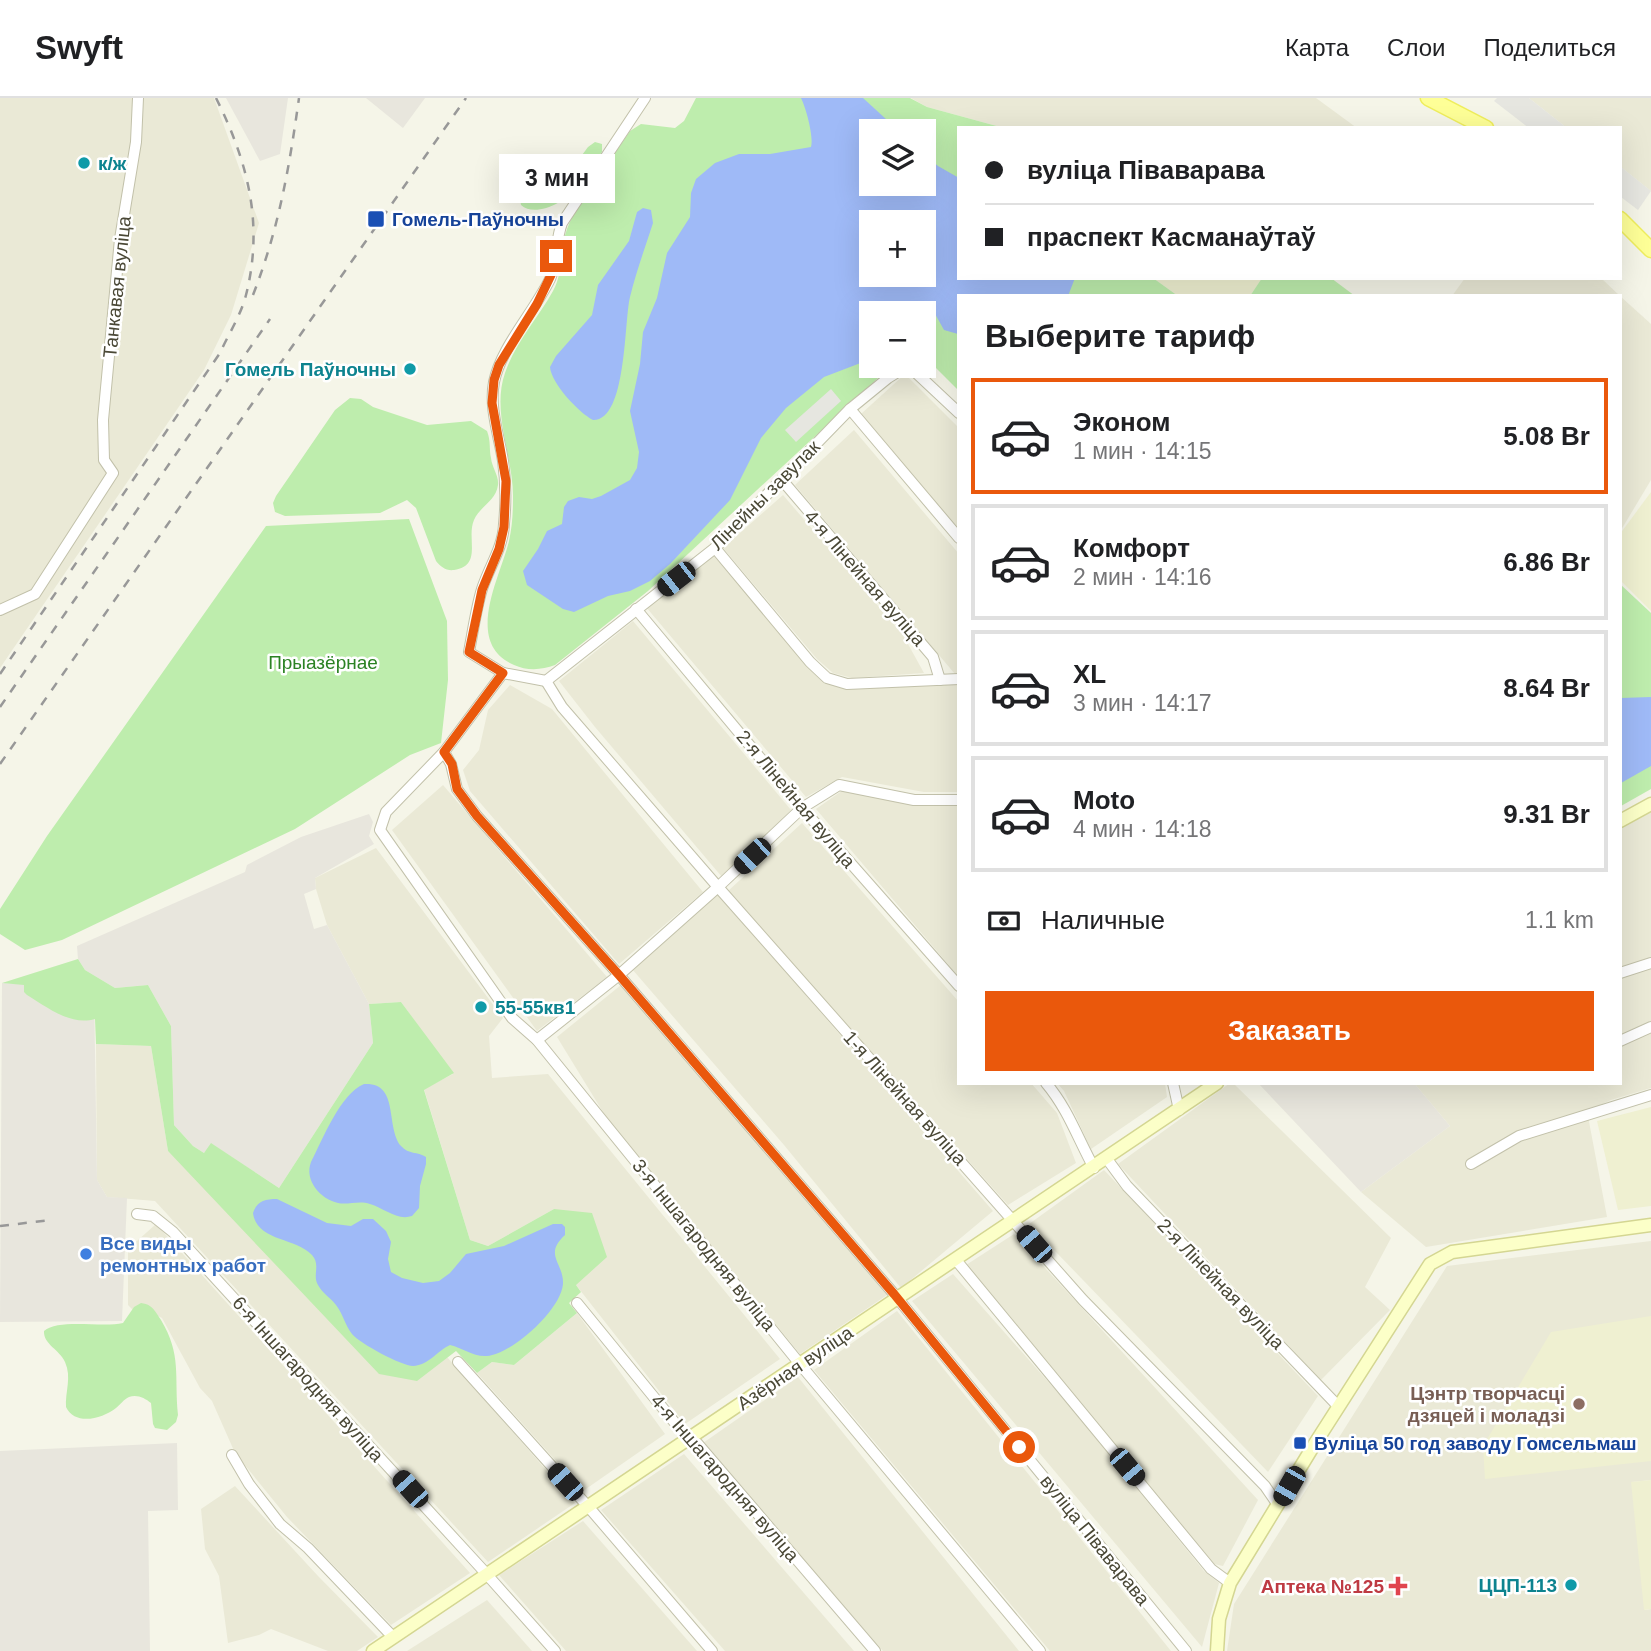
<!DOCTYPE html>
<html lang="ru">
<head>
<meta charset="utf-8">
<style>
	body { margin:0; font-family:Helvetica,sans-serif; background:#f2f2f2; color:#202124; height:100vh; display:flex; flex-direction:column; font-size:26px; white-space:nowrap }
	* { box-sizing:border-box; margin:0 }
	p { font-size:23px; color:#757577 }
	.icon { flex:none; width:38px; height:38px; fill:none; stroke:currentColor; stroke-width:2; stroke-linecap:round; stroke-linejoin:round }
	.map { position:relative; flex:1; overflow:hidden }
	.details { position:absolute; left:957px; top:196px; width:665px; height:791px; display:flex; flex-direction:column; background:#fff; border-radius:0px; box-shadow:0 7px 28px #0002 }
	.details>* { flex:none }
	.top-card { position:absolute; left:957px; top:28px; width:665px; height:154px; border-radius:0px; box-shadow:0 7px 28px #0002; display:grid; align-content:center; height:154px; padding:0 28px; background:#fff }
	.buttons { position:absolute; left:859px; top:21px; display:grid; gap:14px }
	.buttons a { display:grid; place-items:center; width:77px; height:77px; border-radius:0px; background:#fff; box-shadow:0 7px 28px #0002; font-size:35px }
	.end { position:absolute; width:32px; height:32px; margin:-16px; border:9px solid #ea580c; background:#fff; box-shadow:0 0 0 4px #fff }
	.from { border-radius:50% }
	.bubble { position:absolute; height:49px; border-radius:0px; background:#fff; box-shadow:0 7px 28px #0002; font-size:23px; font-weight:700; line-height:49px; text-align:center }
	.car { position:absolute; width:21px; height:42px; margin:-21px -10px; border-radius:9px; box-shadow:0 0 5px 2px #0007; background:linear-gradient(#222 24%,#8ab4d8 0 40%,#222 0 76%,#8ab4d8 0 86%,#222 0) }
	.top-card b { display:flex; align-items:center; gap:24px; height:66px; font-size:26px }
	.top-card b+b { border-top:2px solid #e0e0e0 }
	.top-card i { width:18px; height:18px; background:#202124 }
	ul { padding:0; list-style:none }
	li { display:flex; align-items:center; gap:21px; height:116px; margin:0 14px 10px; padding:0 14px; border:4px solid #e0e0e0; border-radius:0px }
	li div { flex:1 }
	li b { display:block; font-size:26px }
	li em { font-style:normal; font-weight:700 }
	li.on { border-color:#ea580c }
	li>.icon { width:63px; height:63px; stroke-width:1.5 }
	h2 { padding:0 28px; font-size:32px; line-height:84px }
	.pay { display:flex; align-items:center; gap:18px; height:77px; padding:0 28px; font-size:26px }
	.pay p { margin-inline-start:auto }
	.button { display:flex; gap:14px; margin-top:auto; padding:14px 28px }
	.button a { flex:1; height:80px; border-radius:0px; background:#ea580c; color:#fff; font-size:28px; font-weight:700; line-height:80px; text-align:center }
	header { display:flex; align-items:center; gap:42px; box-sizing:border-box; height:98px; padding:0 35px; background:#fff; border-bottom:2px solid #e0e0e0 }
	header strong { font-size:33px }
	nav { display:flex; gap:38px; margin-inline-start:auto; font-size:24px }
	.map>svg:first-child { display:block }
	.residential { fill:#eae9d6 }
	.industrial { fill:#e8e6dd }
	.education { fill:#eff0d1 }
	.green { fill:#beedad; fill-rule:evenodd }
	.parking { fill:#e6e6e0 }
	.water { fill:#9fbaf7; fill-rule:evenodd }
	.lines { fill:none; stroke-linecap:round; stroke-linejoin:round }
	.street-casing { stroke:#c2c1aa; stroke-width:12 }
	.secondary-casing { stroke:#d4d692; stroke-width:15 }
	.primary-casing { stroke:#efee5d; stroke-width:17 }
	.street { stroke:#fff; stroke-width:10 }
	.secondary { stroke:#fcffc8; stroke-width:12 }
	.primary { stroke:#feff97; stroke-width:14 }
	.rail { stroke:#989898; stroke-width:2.5; stroke-dasharray:9 9; stroke-linecap:butt }
	.route { stroke:#ea580c; stroke-width:9 }
	.culture-dot { fill:#0f9aa8; stroke:#fff; stroke-width:2.5 }
	.transit-dot { fill:#1a4fb4; stroke:#fff; stroke-width:2.5 }
	.shop-dot { fill:#3f7fe0; stroke:#fff; stroke-width:2.5 }
	.education-dot { fill:#8d6e63; stroke:#fff; stroke-width:2.5 }
	.health-dot { fill:#e0444e; stroke:#fff; stroke-width:2.5 }
	.labels { text-anchor:middle; dominant-baseline:central; stroke-width:5; stroke-linejoin:round; paint-order:stroke }
	.culture-label { font-size:19px; font-weight:bold; fill:#0d838f; stroke:#fff; text-anchor:start }
	.transit-label { font-size:19px; font-weight:bold; fill:#164399; stroke:#fff; text-anchor:start }
	.street-label { font-size:19px; fill:#4a4836; stroke:#fff }
	.park-label { font-size:19px; fill:#2b8223; stroke:#fff }
	.shop-label { font-size:19px; font-weight:bold; fill:#366cbe; stroke:#fff; text-anchor:start }
	.education-label { font-size:19px; font-weight:bold; fill:#785e54; stroke:#fff; text-anchor:end }
	.health-label { font-size:19px; font-weight:bold; fill:#be3a42; stroke:#fff; text-anchor:end }
</style>
</head>
<body>
<header>
<strong>Swyft</strong>
<nav><a>Карта</a><a>Слои</a><a>Поделиться</a></nav>
</header>
<div class="map">
<svg width="1651" height="1553" viewBox="0 0 1651 1553">
	<rect width="100%" height="100%" fill="#f5f5e8"/>
	<g class="residential">
		<path d="M0,0H214L259,125L231,217L204,272L0,570Z"/>
		<path d="M911,0H1316L1357,30H1004L927,9Z"/>
		<path d="M1529,0H1651V93L1621,69L1620,30H1567Z"/>
		<path d="M1465,180H1601L1620,198H1452Z"/>
		<path d="M1620,198L1651,226V382L1621,432Z"/>
		<path d="M905,276L959,330V432L861,316Z"/>
		<path d="M854,332L959,456V576H955L795,387Z"/>
		<path d="M783,397L903,537L924,575L852,580L833,575L817,561L723,450Z"/>
		<path d="M713,456L831,586L959,583V694H924L842,679L806,699L646,509Z"/>
		<path d="M633,523L791,712L722,779L595,629L559,583Z"/>
		<path d="M510,587L552,611L703,794L619,866L470,693L463,672L479,652L488,612Z"/>
		<path d="M443,687L607,879L537,933L392,732Z"/>
		<path d="M846,690L959,705V879L816,711Z"/>
		<path d="M1651,708V990L1611,1002L1587,1013L1607,1119L1426,1149L1361,1094L1450,1028L1414,985H1620L1621,725Z"/>
		<path d="M802,725L959,904V985H1031L1057,1015L1076,1065L1008,1107L728,793Z"/>
		<path d="M376,750L503,920L489,938L492,980L548,976L780,1261L685,1326L576,1187L554,1111L488,1148L470,1142L424,991L453,976L401,904L369,906L327,827L316,791L315,780Z"/>
		<path d="M717,795L993,1113L901,1190L784,1047L632,871Z"/>
		<path d="M621,887L887,1197L800,1256L606,1019L557,939Z"/>
		<path d="M96,946L151,948L168,1053L417,1282L447,1259L575,1405L488,1464L155,1103L107,1099L97,1082Z"/>
		<path d="M1057,985H1165L1167,999L1091,1051L1064,993Z"/>
		<path d="M1230,985H1233L1391,1140L1365,1189L1390,1212L1321,1282L1118,1066Z"/>
		<path d="M1104,1072L1318,1298L1268,1374L1029,1126Z"/>
		<path d="M156,1126L470,1475L391,1527L287,1419L235,1355L212,1303L200,1290L162,1220L154,1216H137L128,1207V1151Z"/>
		<path d="M1014,1136L1258,1402L1223,1468L1214,1466L966,1167Z"/>
		<path d="M1651,1143V1382L1632,1384L1645,1512L1651,1511V1553H1227L1234,1506L1447,1168Z"/>
		<path d="M953,1176L1066,1304L1204,1473L1219,1485L1202,1549L912,1203Z"/>
		<path d="M897,1213L1171,1553H1050L814,1272Z"/>
		<path d="M577,1215L665,1336L583,1393L477,1275L492,1264L514,1267Z"/>
		<path d="M798,1279L1019,1553H883L703,1345Z"/>
		<path d="M684,1356L854,1553H725L601,1412Z"/>
		<path d="M235,1388L318,1478L378,1539L357,1553H328L271,1531L259,1537L228,1545L219,1478L205,1451L201,1411Z"/>
		<path d="M583,1423L697,1553H566L499,1477Z"/>
		<path d="M487,1502L532,1553H407Z"/>
	</g>
	<g class="industrial">
		<path d="M226,0H288L280,56L260,63Z"/>
		<path d="M366,0H425L403,30Z"/>
		<path d="M369,716L373,724L369,738L374,746L315,780L316,791L304,796L314,831L327,827L369,906L373,945L279,1090L212,1046L204,1055L193,1048L174,1027L171,928L148,887L115,890L85,872L78,861L77,848L245,774L247,767L301,739Z"/>
		<path d="M2,885L94,890L97,1082L107,1099L127,1100L122,1223L0,1224Z"/>
		<path d="M1258,985H1414L1450,1028L1361,1094Z"/>
		<path d="M177,1345L178,1412L148,1413L150,1553H0V1353Z"/>
	</g>
	<g class="education">
		<path d="M1153,180H1262L1250,198H1178Z"/>
		<path d="M1651,394V513L1621,483L1620,436Z"/>
		<path d="M1651,1009V1108L1618,1112L1597,1023Z"/>
		<path d="M1651,1218V1363L1485,1381L1483,1348L1551,1234Z"/>
		<path d="M1651,1382V1511L1644,1512L1631,1384Z"/>
	</g>
	<g class="green">
		<path d="M696,0H910L927,9L1004,30H959V180H1153L1178,198H959V293L933,267L924,265V215H872V268H891L648,493L555,567C542,572 527,573 514,567C463,545 500,480 509,443C512,430 513,415 513,401C514,360 491,315 505,275C515,245 538,220 553,193C564,173 559,152 567,131C580,98 609,63 630,33L641,26L675,30L684,23ZM872,33H924V86H872ZM872,124H924V177H872Z"/>
		<path d="M595,44L602,46V54C593,66 585,80 576,91C565,104 535,120 521,107L519,97L528,82L540,78L568,76L588,49Z"/>
		<path d="M1262,180H1331L1355,198H1250Z"/>
		<path d="M350,300L361,301L373,309L427,327L471,323L487,333C491,343 489,351 491,360C492,370 499,377 498,387C496,403 480,408 474,422C466,440 483,468 454,472C446,473 441,469 436,463L416,410L407,402L380,415L285,418L275,414L273,405L276,398L335,312Z"/>
		<path d="M409,421L447,523L448,582L441,645L410,657L295,731L62,842L25,852L0,836V811L47,738L266,428Z"/>
		<path d="M1620,486L1651,515V691L1621,708Z"/>
		<path d="M78,861L85,872L115,890L148,887L171,928L174,1027L193,1048L204,1055L211,1045L279,1090L373,945L369,906L401,904L454,975L424,992L470,1142L488,1148L554,1111L592,1115L607,1159L576,1187L581,1194L569,1205L577,1215L514,1267L492,1264L477,1275L456,1253L417,1283L379,1276L168,1053L151,948L96,946L95,921C70,928 47,909 27,897L24,894V887L2,885Z"/>
		<path d="M141,1205C152,1206 155,1213 161,1222C182,1257 174,1278 178,1317L176,1324L167,1332L155,1330L153,1326L151,1305C145,1300 137,1296 129,1299C124,1301 120,1307 116,1310C102,1321 75,1328 66,1309C65,1294 72,1279 65,1264C60,1252 43,1246 44,1233C59,1220 102,1230 123,1225L134,1209Z"/>
	</g>
	<g class="parking">
		<path d="M1497,0H1529L1567,30H1529L1494,3Z"/>
		<path d="M1621,69L1651,93L1638,112L1621,99Z"/>
		<path d="M831,291L841,303L796,344L785,332Z"/>
	</g>
	<g class="water">
		<path d="M801,0H863L899,33H872V86H924V56L938,68L959,80V180H1075L1068,198H959L958,236L944,232L934,214L922,207L913,208L902,215H872L871,261L824,279L786,310L761,340L730,402L670,466L650,483L630,493L608,498L574,514L563,511L527,487L523,473L538,451L547,433L562,426L564,409L568,403L579,399L592,401L601,398L630,382L637,370L639,354L630,313L640,266L643,234L657,200L667,155L690,119L691,95L696,81L715,65L739,56H770L811,49C814,39 806,10 801,0ZM924,124V177H872V124Z"/>
		<path d="M643,110L651,112L653,125C645,150 636,174 630,199C624,223 627,323 593,322C579,315 551,285 550,269L556,258L592,217L598,187L629,143L637,114Z"/>
		<path d="M1651,599V668L1621,685V600Z"/>
		<path d="M364,986C400,984 385,1028 401,1048C409,1057 417,1053 426,1059V1066L420,1088L419,1110L412,1118C397,1123 384,1110 370,1106C359,1102 349,1107 338,1105C320,1101 304,1082 311,1064C323,1041 340,996 364,986Z"/>
		<path d="M277,1101L327,1125L351,1128L363,1121H373L386,1133L391,1144L388,1161L391,1174L402,1180L423,1185L439,1183L450,1175L466,1156L504,1148L553,1126H562L565,1129V1137C543,1157 564,1165 563,1186C561,1212 512,1256 487,1258C473,1259 463,1250 450,1247C437,1253 429,1267 413,1268C402,1268 359,1245 352,1236C345,1227 343,1216 336,1207C331,1200 322,1195 318,1187C312,1177 321,1167 312,1157C295,1139 257,1144 253,1115C257,1103 265,1101 277,1101Z"/>
	</g>
	<g class="lines">
		<g class="street-casing">
			<g id="street">
				<path d="M850,311L959,440"/>
				<path d="M959,315L911,270H904L888,280L850,311L715,450L546,583L503,575L444,654L386,714L380,732L512,920L537,942L804,1271L1040,1553"/>
				<path d="M782,382L933,559L940,582"/>
				<path d="M715,450L810,564L827,580L847,586L959,581"/>
				<path d="M636,511L802,710L959,888"/>
				<path d="M0,512L35,496L113,375L104,362L103,322L120,141L136,44L138,0"/>
				<path d="M503,575L469,554C473,533 476,511 482,491C489,469 503,450 504,426C506,405 506,384 503,363C499,337 489,310 494,284C501,249 534,214 550,181C558,163 555,143 562,125L645,0"/>
				<path d="M546,583L562,609L718,789L1083,1202L1265,1388L1278,1407"/>
				<path d="M444,654L451,666L457,691L477,718L619,877L894,1196L1186,1553"/>
				<path d="M1620,875L1651,865"/>
				<path d="M537,942L619,877L718,789L802,710L839,687L914,702H959"/>
				<path d="M1620,943L1651,929"/>
				<path d="M1046,985C1068,1011 1078,1041 1094,1070"/>
				<path d="M1173,985L1179,1012"/>
				<path d="M1107,1061L1127,1088L1338,1308"/>
				<path d="M1471,1066L1519,1038L1651,997"/>
				<path d="M137,1116L153,1118L173,1134L482,1471L555,1553"/>
				<path d="M956,1162L1211,1471L1230,1485"/>
				<path d="M577,1205L684,1336L697,1345L875,1553"/>
				<path d="M458,1264L592,1413L712,1553"/>
				<path d="M232,1357L249,1386L280,1426L308,1450L393,1539"/>
			</g>
		</g>
		<g class="secondary-casing">
			<g id="secondary">
				<path d="M1620,723L1651,706"/>
				<path d="M373,1553L1217,985"/>
				<path d="M1217,1553L1219,1521L1230,1485L1314,1347L1430,1166L1452,1154L1651,1127"/>
			</g>
		</g>
		<g class="primary-casing">
			<g id="primary">
				<path d="M1428,0L1486,30"/>
				<path d="M1620,121L1651,152"/>
			</g>
		</g>
		<use href="#street" class="street"/>
		<use href="#secondary" class="secondary"/>
		<use href="#primary" class="primary"/>
		<g class="rail">
			<path d="M253,197C279,130 289,71 299,0"/>
			<path d="M0,576L220,255C228,237 241,217 246,197C264,126 248,64 216,0"/>
			<path d="M0,609L270,221"/>
			<path d="M0,666L466,0"/>
			<path d="M0,1128L51,1122"/>
		</g>
	</g>
	<g class="lines">
		<path class="route" d="M556,158L551,177L537,206L499,267L494,282L492,305L506,383L504,429L499,451L482,492L469,554L503,575L444,654L452,666L457,691L477,718L619,877L894,1196L1019,1349"/>
	</g>
	<g class="culture-dot">
		<circle cx="84" cy="65" r="7"/>
		<circle cx="410" cy="271" r="7"/>
		<circle cx="481" cy="909" r="7"/>
		<circle cx="1571" cy="1487" r="7"/>
	</g>
	<g class="transit-dot">
		<rect x="367" y="112" width="18" height="18" rx="3.5"/>
		<rect x="1293" y="1338" width="14" height="14" rx="3.5"/>
	</g>
	<circle class="shop-dot" cx="86" cy="1156" r="7"/>
	<circle class="education-dot" cx="1579" cy="1306" r="7"/>
	<path class="health-dot" d="M1394.5 1477.5h7v7h7v7h-7v7h-7v-7h-7v-7h7z"/>
	<g class="labels">
		<g class="culture-label">
			<text x="98" y="65">к/ж</text>
			<text x="396" y="271" text-anchor="end">Гомель Паўночны</text>
			<text x="495" y="909">55-55кв1</text>
			<text x="1557" y="1487" text-anchor="end">ЦЦП-113</text>
		</g>
		<g class="transit-label">
			<text x="392" y="121">Гомель-Паўночны</text>
			<text x="1314" y="1345">Вуліца 50 год заводу Гомсельмаш</text>
		</g>
		<g class="street-label">
			<text transform="translate(117 189) rotate(-84)">Танкавая вуліца</text>
			<text transform="translate(765 397) rotate(-45)">Лінейны завулак</text>
			<text transform="translate(865 480) rotate(49)">4-я Лінейная вуліца</text>
			<text transform="translate(796 701) rotate(50)">2-я Лінейная вуліца</text>
			<text transform="translate(905 1000) rotate(48)">1-я Лінейная вуліца</text>
			<text transform="translate(704 1147) rotate(51)">3-я Іншагародняя вуліца</text>
			<text transform="translate(1221 1186) rotate(46)">2-я Лінейная вуліца</text>
			<text transform="translate(795 1270) rotate(-34)">Азёрная вуліца</text>
			<text transform="translate(308 1281) rotate(48)">6-я Іншагародняя вуліца</text>
			<text transform="translate(725 1380) rotate(49)">4-я Іншагародняя вуліца</text>
			<text transform="translate(1095 1442) rotate(51)">вуліца Піваварава</text>
		</g>
		<g class="park-label">
			<text x="323" y="564">Прыазёрнае</text>
		</g>
		<g class="shop-label">
			<text x="100" y="1145">Все виды<tspan x="100" dy="22">ремонтных работ</tspan></text>
		</g>
		<g class="education-label">
			<text x="1565" y="1295">Цэнтр творчасці<tspan x="1565" dy="22">дзяцей і моладзі</tspan></text>
		</g>
		<g class="health-label">
			<text x="1384" y="1488">Аптека №125</text>
		</g>
	</g>
</svg>
<div class="buttons">
<a><svg class="icon" aria-label="layers" viewBox="0 0 24 24"><path d="M12 4l9 5-9 5-9-5zM3 14l9 5 9-5"/></svg></a>
<a>+</a>
<a>−</a>
</div>
<i class="end from" style="left:1019px;top:1349px"></i>
<i class="end" style="left:556px;top:158px"></i>
<div class="bubble" style="left:499px;top:56px;width:116px">3 мин</div>
<i class="car" style="left:676px;top:481px;rotate:232deg"></i>
<i class="car" style="left:752px;top:758px;rotate:227deg"></i>
<i class="car" style="left:1034px;top:1146px;rotate:319deg"></i>
<i class="car" style="left:1127px;top:1369px;rotate:140deg"></i>
<i class="car" style="left:565px;top:1384px;rotate:318deg"></i>
<i class="car" style="left:1289px;top:1388px;rotate:210deg"></i>
<i class="car" style="left:410px;top:1391px;rotate:318deg"></i>
<div class="top-card">
<b><i class="from"></i>вуліца Піваварава</b>
<b><i></i>праспект Касманаўтаў</b>
</div>
<section class="details">
<h2>Выберите тариф</h2>
<ul>
<li class="on"><svg class="icon" aria-label="car" viewBox="0 0 24 24"><path d="M5 17H2v-5l4-1 3-4h7l3 4 3 1v5h-3M9 17h6M6 11h13"/><circle cx="7" cy="17" r="2"/><circle cx="17" cy="17" r="2"/></svg><div><b>Эконом</b><p>1 мин · 14:15</p></div><em>5.08 Br</em></li>
<li><svg class="icon" aria-label="car" viewBox="0 0 24 24"><path d="M5 17H2v-5l4-1 3-4h7l3 4 3 1v5h-3M9 17h6M6 11h13"/><circle cx="7" cy="17" r="2"/><circle cx="17" cy="17" r="2"/></svg><div><b>Комфорт</b><p>2 мин · 14:16</p></div><em>6.86 Br</em></li>
<li><svg class="icon" aria-label="car" viewBox="0 0 24 24"><path d="M5 17H2v-5l4-1 3-4h7l3 4 3 1v5h-3M9 17h6M6 11h13"/><circle cx="7" cy="17" r="2"/><circle cx="17" cy="17" r="2"/></svg><div><b>XL</b><p>3 мин · 14:17</p></div><em>8.64 Br</em></li>
<li><svg class="icon" aria-label="car" viewBox="0 0 24 24"><path d="M5 17H2v-5l4-1 3-4h7l3 4 3 1v5h-3M9 17h6M6 11h13"/><circle cx="7" cy="17" r="2"/><circle cx="17" cy="17" r="2"/></svg><div><b>Moto</b><p>4 мин · 14:18</p></div><em>9.31 Br</em></li>
</ul>
<div class="pay"><svg class="icon" aria-label="cash" viewBox="0 0 24 24"><path d="M3 7h18v10H3z"/><circle cx="12" cy="12" r="2"/></svg>Наличные<p>1.1 km</p></div>
<div class="button"><a>Заказать</a></div>
</section>
</div>
</body>
</html>
